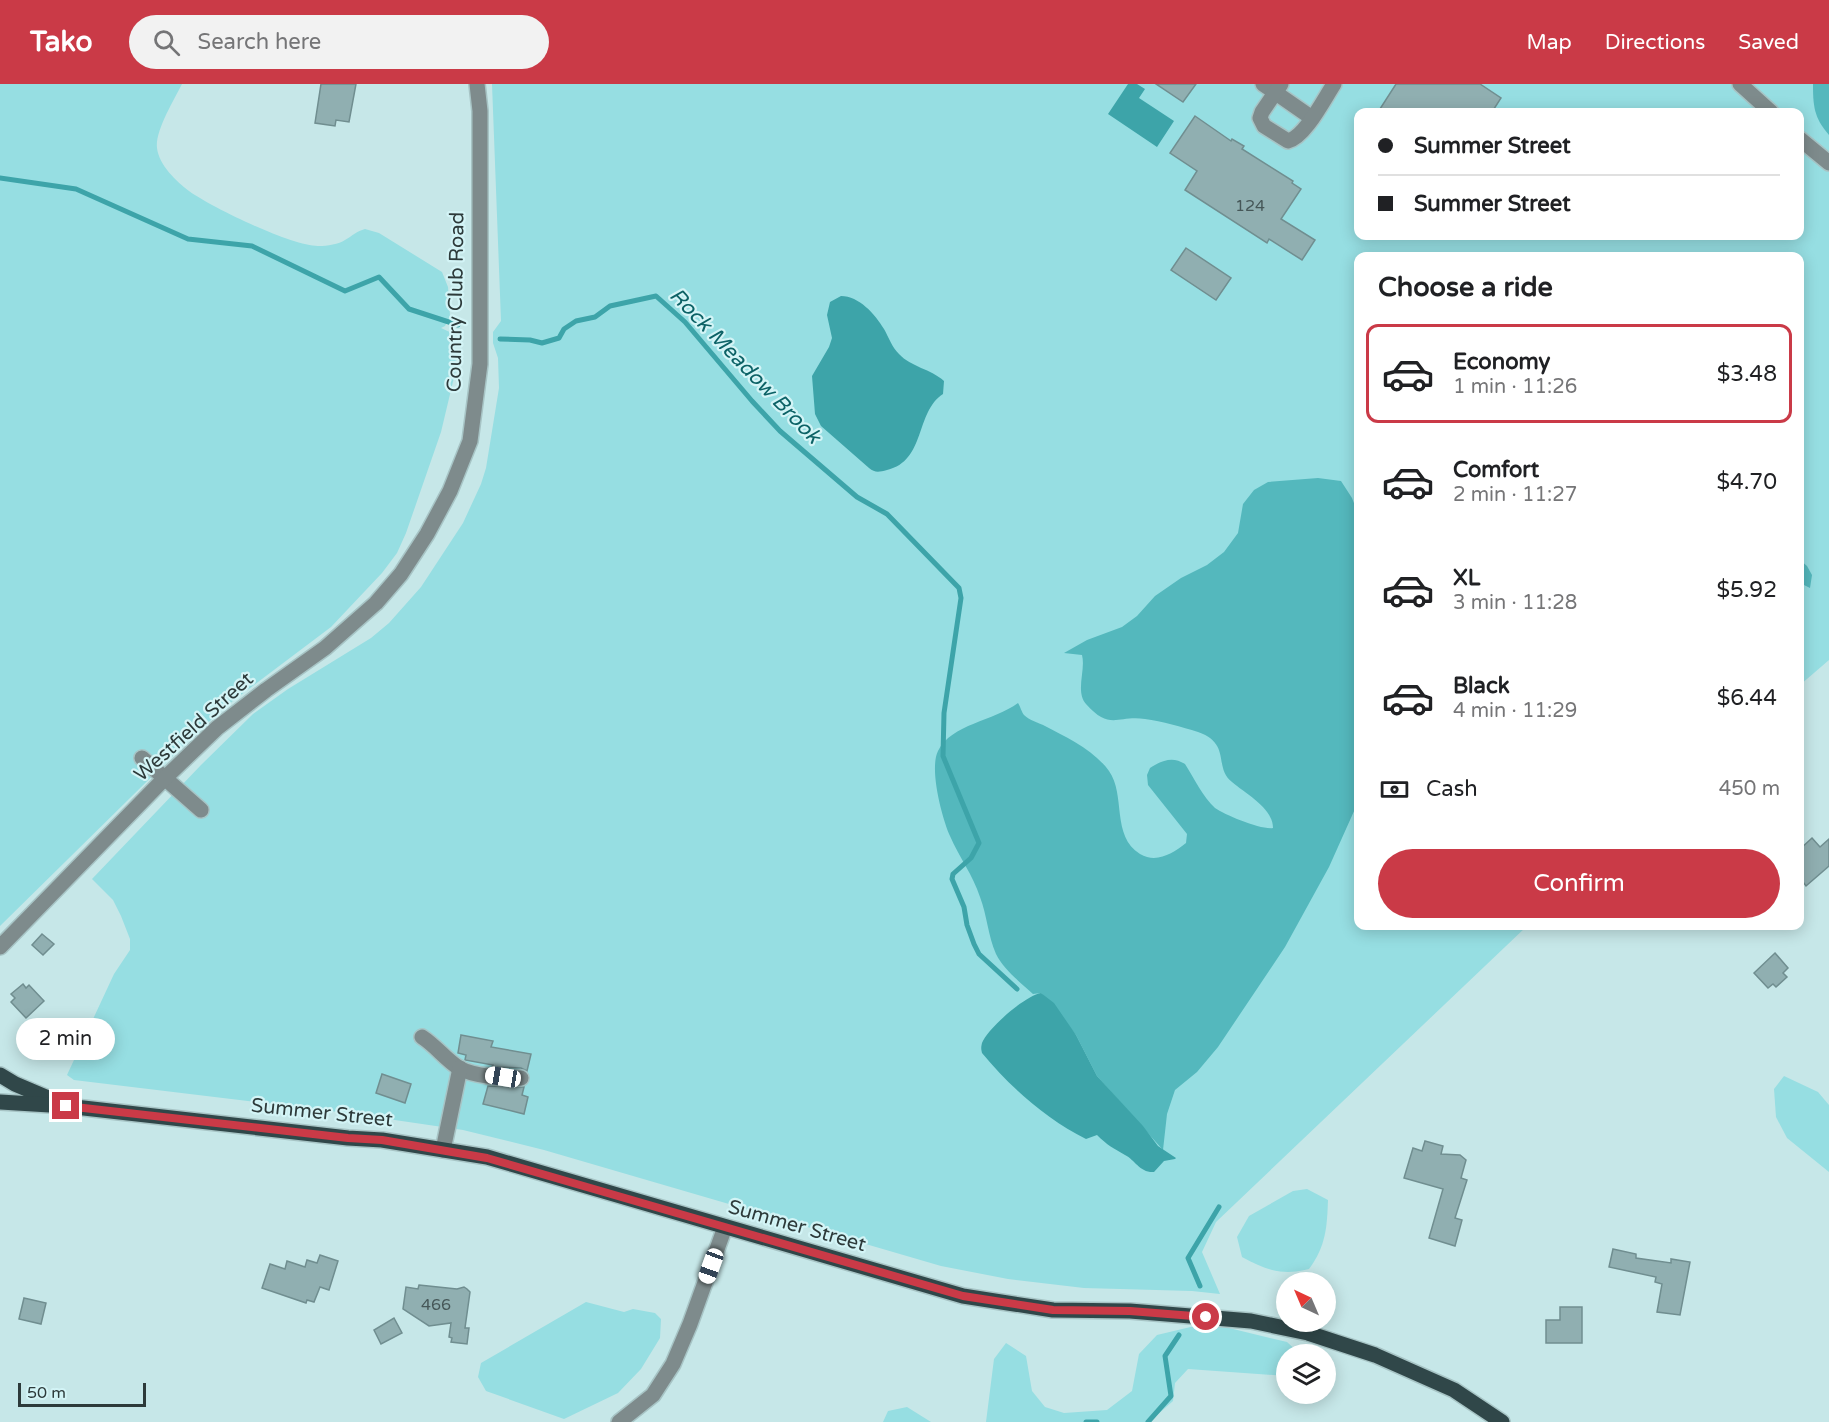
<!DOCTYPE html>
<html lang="en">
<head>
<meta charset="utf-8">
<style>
	body { margin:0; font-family:"Varela Round",sans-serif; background:#f2f2f2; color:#202124; height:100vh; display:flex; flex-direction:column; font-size:22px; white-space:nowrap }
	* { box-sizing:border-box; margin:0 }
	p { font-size:20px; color:#757577 }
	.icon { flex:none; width:33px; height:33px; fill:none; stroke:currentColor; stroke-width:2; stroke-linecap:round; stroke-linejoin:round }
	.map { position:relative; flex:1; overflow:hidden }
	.panel { position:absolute; left:1354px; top:168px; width:450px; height:678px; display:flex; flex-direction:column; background:#fff; border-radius:12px; box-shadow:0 3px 15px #0003 }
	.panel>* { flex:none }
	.banner { position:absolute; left:1354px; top:24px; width:450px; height:132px; border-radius:12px; box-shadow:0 3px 15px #0003; display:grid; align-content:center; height:132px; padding:0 24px; background:#fff }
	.needle { width:39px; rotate:316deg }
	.controls { position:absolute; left:1276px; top:1188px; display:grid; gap:12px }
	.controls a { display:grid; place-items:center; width:60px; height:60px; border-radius:50%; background:#fff; box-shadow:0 3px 15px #0003; font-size:30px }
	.scale { position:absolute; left:18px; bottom:15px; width:128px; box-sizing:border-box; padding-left:6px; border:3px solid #2d3a3a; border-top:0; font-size:16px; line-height:21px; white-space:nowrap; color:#2d3a3a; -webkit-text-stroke:4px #d3f4f6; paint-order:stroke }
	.end { position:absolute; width:27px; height:27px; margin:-14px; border:8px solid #ca3a47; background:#fff; box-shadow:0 0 0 3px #fff }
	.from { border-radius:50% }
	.bubble { position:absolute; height:42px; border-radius:21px; background:#fff; box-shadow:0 3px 15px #0003; font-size:20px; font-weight:600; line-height:42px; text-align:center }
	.car { position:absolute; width:18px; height:36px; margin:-18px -9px; border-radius:8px; box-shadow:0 0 4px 2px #0007; background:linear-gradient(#fff 24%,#345 0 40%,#fff 0 76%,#345 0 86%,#fff 0) }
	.banner b { display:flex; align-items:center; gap:21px; height:57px; font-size:22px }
	.banner b+b { border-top:2px solid #e0e0e0 }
	.banner i { width:15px; height:15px; background:#202124 }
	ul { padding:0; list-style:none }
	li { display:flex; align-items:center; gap:18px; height:99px; margin:0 12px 9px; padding:0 12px; border:3px solid transparent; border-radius:12px }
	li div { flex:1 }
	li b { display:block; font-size:22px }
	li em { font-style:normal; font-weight:600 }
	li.active { border-color:#ca3a47 }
	li>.icon { width:54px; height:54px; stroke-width:1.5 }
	h2 { padding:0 24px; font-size:27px; line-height:72px }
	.pay { display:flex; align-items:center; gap:15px; height:66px; padding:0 24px; font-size:22px }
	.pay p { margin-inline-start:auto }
	.primary-button { display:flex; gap:12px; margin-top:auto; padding:12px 24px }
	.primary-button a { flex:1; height:69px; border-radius:36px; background:#ca3a47; color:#fff; font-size:24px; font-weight:600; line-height:69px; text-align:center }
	header { display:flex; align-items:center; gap:36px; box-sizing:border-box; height:84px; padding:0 30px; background:#ca3a47; color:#fff }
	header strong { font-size:28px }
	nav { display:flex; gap:33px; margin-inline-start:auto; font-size:21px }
	.search { width:420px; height:54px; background:#f2f2f2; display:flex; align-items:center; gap:15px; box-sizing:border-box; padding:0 21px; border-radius:33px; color:#757577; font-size:22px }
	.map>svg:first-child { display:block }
	.green { fill:#96dee2; fill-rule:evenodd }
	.forest { fill:#54b8bd }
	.water { fill:#3da4a9 }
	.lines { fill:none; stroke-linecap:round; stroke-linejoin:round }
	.stream { stroke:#3da4a9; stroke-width:5 }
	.building { fill:#90afb1; stroke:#708e90; stroke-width:1.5 }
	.minor-casing { stroke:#a7c4c5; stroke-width:18 }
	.major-casing { stroke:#a7c4c5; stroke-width:18 }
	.minor { stroke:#7e8b8c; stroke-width:15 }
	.major { stroke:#304749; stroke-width:15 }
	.route { stroke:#ca3a47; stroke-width:8 }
	.labels { text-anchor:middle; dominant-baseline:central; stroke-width:4.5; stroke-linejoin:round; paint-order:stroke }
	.number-label { font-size:16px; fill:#465758 }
	.street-label { font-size:20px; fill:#2d3a3a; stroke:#d3f4f6 }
	.water-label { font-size:21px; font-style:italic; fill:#0c6266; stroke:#d3f4f6 }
</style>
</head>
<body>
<header>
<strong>Tako</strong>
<div class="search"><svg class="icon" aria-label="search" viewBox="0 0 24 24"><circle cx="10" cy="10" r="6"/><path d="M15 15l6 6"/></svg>Search here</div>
<nav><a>Map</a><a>Directions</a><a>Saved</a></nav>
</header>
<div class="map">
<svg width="1829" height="1338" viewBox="0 0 1829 1338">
	<rect width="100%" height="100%" fill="#c6e7e8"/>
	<g class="green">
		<path d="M0,0H182C174,16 155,47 157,64C159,81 176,97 189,107C211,123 293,163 319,162C327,162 339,160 345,156C352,152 357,147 365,145L379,149L442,188L448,203L450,232L445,242L441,244L454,250L456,285L441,348L406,449L397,469L382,489L331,543L234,616L195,650L0,842Z"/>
		<path d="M492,0H1829V576L1800,601V172H1359V842H1527L1216,1138L1202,1168L1220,1210L1192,1207L1084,1204L1008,1195L941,1182L544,1066L463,1046L347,1029L74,996L67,991L114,890L130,866V855L121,832L113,816L92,795L201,681L253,630L288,605L371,554L389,539L421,503L463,439L481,400L486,384L499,304L498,274L493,259V248L501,237ZM1359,28H1800V152H1359Z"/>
		<path d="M1784,992L1818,1008L1829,1021V1088L1787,1054L1776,1033L1774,1005Z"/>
		<path d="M1307,1105L1328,1116C1327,1143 1326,1162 1309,1185C1282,1192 1266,1186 1242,1173L1237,1153L1249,1132L1293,1107Z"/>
		<path d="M586,1218L624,1228L633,1225L655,1229L661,1235L660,1254L641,1285L618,1309L564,1335L486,1307L478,1293L481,1279Z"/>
		<path d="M1199,1241L1229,1244L1287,1258L1300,1270H1287V1292L1188,1285L1175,1299L1173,1317L1149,1338H986L994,1275L1006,1259L1026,1272L1032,1307L1045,1323L1064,1329L1107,1326L1132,1307L1139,1270L1157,1251Z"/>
		<path d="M907,1323L931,1338H883L888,1327Z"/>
	</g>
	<g class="forest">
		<path d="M1813,0H1829V51C1814,34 1813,22 1813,0Z"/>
		<path d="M1318,394L1341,397L1352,414L1359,432V716L1329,783L1285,863L1218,963L1197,988L1175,1006L1167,1030L1163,1066L1097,992L1076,951L1041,909L1033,910C1020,898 1004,886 996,870C988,852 987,831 980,813C973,791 959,773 950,752C942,734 929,685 938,667C951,640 994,637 1018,619C1020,622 1022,629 1024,631C1029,636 1039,639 1045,642C1066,653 1094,666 1109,687C1126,711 1111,752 1140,770C1157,780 1173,769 1186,759L1187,750L1148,701L1147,691L1150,684C1162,676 1173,672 1185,680C1194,694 1203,713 1215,724C1225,731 1261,746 1273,744C1273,724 1246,710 1232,698C1213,683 1232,660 1198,648C1182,643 1162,637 1145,635C1117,631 1110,647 1086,620C1075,607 1086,586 1082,571L1064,569L1087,556L1122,543L1137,532L1155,512L1181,494L1207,481L1224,468L1238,449L1243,420L1254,406L1268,398Z"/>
		<path d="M1800,476L1807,482L1812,491L1810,504L1800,499Z"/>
	</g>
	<g class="water">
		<path d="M1128,0H1137L1145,5L1139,14L1174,37L1157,63L1108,30Z"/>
		<path d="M841,212C859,212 875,230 884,245C889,254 892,263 899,270C911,283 931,285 944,297L943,310C915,328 926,377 887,386C879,388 875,389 869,384L821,342L815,330L812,292L829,263L832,254L827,231L830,218Z"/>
		<path d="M1041,909L1054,919L1076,951L1097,992L1143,1042L1158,1062L1176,1074L1175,1075L1164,1077L1154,1088C1140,1089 1135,1076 1125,1071C1113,1064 1107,1061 1097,1051L1086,1055C1046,1035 1010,1003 982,969C981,965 981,963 982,959C987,945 1026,911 1041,909Z"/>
	</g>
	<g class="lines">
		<g class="stream">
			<path d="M0,94L76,105L188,155L252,162L345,207L379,193L409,225L458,241"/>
			<path d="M500,255L530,256L542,259L559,254L564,245L576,237L595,233L610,222L656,212L685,238L752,317L780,347L857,413L887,430L959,504L961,514L944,629L943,672L979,759L971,774L953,790L952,795L964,823L967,841L974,860L979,870L1017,905"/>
			<path d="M1200,1202L1188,1174L1219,1123"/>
			<path d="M1086,1338H1097"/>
			<path d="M1148,1338L1171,1312L1165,1272L1179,1251"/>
		</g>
	</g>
	<g class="building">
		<path d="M321,0H356L349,38L336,36L335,42L315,39Z"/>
		<path d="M1156,0H1196L1183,18Z"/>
		<path d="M1396,0H1480L1501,14L1492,28H1378Z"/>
		<path d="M1195,32L1231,57L1232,55L1244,62L1242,65L1293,97L1292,99L1301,105L1281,135L1315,156L1302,176L1269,155L1267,159L1185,106L1197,87L1170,69Z"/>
		<path d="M1186,164L1231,194L1216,216L1171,186Z"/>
		<path d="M1812,754L1820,763L1829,755V782L1806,802L1800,794V765Z"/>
		<path d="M42,850L54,860L43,871L32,861Z"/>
		<path d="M1775,869L1788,884L1783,889L1787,893L1776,903L1773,900L1768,904L1754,889Z"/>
		<path d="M23,900L26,904L29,901L44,917L26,934L11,918L15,914L11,910Z"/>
		<path d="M461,951L493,957L491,963L531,970L527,987L521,984L492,983L493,981L465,976L466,971L458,969Z"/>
		<path d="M382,990L411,1000L405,1019L376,1009Z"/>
		<path d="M488,1002L524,1003L522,1011L528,1013L524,1030L483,1020Z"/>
		<path d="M1425,1057L1443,1062L1441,1070L1460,1071L1466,1076L1461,1094L1467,1096L1455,1134L1462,1136L1455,1162L1429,1154L1443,1105L1404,1094L1413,1064L1422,1067Z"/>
		<path d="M1613,1165L1636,1170V1174L1671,1179V1175L1690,1178L1680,1231L1657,1228L1662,1200L1655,1198L1656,1193L1609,1183Z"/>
		<path d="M320,1171L338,1177L329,1206L320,1203L314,1218L307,1216L306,1219L262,1204L270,1180L285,1185L287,1177L305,1183L307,1176L317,1179Z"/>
		<path d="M419,1201L457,1205L464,1203L467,1205L470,1208L465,1244H469L467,1260L451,1258L452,1254L449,1253L451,1239L429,1242L403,1225L406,1203L418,1205Z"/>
		<path d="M24,1214L46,1219L41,1240L19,1235Z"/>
		<path d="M1560,1223H1582V1259H1546V1236H1560Z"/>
		<path d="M394,1234L402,1249L381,1260L374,1246Z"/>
	</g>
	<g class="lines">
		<g class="minor-casing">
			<g id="minor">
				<path d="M1263,0L1312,34"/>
				<path d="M1281,0L1262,28L1260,34L1264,42L1288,57C1305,53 1324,15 1334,0"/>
				<path d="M1740,0L1771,28"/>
				<path d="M1800,55L1829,79"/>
				<path d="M142,674L201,726"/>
				<path d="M0,863L165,694L217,644L266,606L325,564L376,519L401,490L427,450L450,407L470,357L480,280V27L477,0"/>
				<path d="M422,953C436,962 445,975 459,984C473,992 505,995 521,994"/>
				<path d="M443,1066L460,984"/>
				<path d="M619,1338L653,1311L673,1280L690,1240L725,1143"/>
			</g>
		</g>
		<g class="major-casing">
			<g id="major">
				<path d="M0,991L15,1000L55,1017"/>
				<path d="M0,1018L66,1022L348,1054L382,1056L487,1073L963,1212L1053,1226L1130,1227L1251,1237L1308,1249L1375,1271L1454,1306L1502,1338"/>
			</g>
		</g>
		<use href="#minor" class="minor"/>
		<use href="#major" class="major"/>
	</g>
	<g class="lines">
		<path class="route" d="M66,1022L348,1054L382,1056L487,1074L963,1212L1053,1226L1130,1227L1206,1233"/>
	</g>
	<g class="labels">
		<g class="number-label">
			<text x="1250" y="122">124</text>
			<text x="436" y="1221">466</text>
		</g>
		<g class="street-label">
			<text transform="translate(456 218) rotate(-89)">Country Club Road</text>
			<text transform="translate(194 643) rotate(-42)">Westfield Street</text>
			<text transform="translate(322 1029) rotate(6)">Summer Street</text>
			<text transform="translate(797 1142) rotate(16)">Summer Street</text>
		</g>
		<g class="water-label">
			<text transform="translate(745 282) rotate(46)">Rock Meadow Brook</text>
		</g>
	</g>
</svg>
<div class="controls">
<a><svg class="needle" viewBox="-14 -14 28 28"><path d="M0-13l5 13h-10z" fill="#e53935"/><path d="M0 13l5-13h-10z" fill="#757577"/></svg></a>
<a><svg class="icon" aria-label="layers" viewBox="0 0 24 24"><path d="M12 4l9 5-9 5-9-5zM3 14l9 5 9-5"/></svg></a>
</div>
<div class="scale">50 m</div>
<i class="end from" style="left:1206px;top:1233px"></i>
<i class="end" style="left:66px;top:1022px"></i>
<div class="bubble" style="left:16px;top:934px;width:99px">2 min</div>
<i class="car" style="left:503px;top:993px;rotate:279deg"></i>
<i class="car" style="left:711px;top:1182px;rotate:200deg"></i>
<div class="banner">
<b><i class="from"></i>Summer Street</b>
<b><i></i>Summer Street</b>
</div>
<section class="panel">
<h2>Choose a ride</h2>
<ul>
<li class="active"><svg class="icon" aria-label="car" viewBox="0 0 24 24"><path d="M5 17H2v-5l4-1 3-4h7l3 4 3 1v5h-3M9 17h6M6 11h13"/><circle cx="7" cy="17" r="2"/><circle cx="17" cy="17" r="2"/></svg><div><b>Economy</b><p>1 min · 11:26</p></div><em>$3.48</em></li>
<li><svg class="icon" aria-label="car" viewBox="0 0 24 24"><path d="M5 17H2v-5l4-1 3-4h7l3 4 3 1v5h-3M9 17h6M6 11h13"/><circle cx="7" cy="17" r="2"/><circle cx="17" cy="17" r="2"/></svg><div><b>Comfort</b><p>2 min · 11:27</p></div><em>$4.70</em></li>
<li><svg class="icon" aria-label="car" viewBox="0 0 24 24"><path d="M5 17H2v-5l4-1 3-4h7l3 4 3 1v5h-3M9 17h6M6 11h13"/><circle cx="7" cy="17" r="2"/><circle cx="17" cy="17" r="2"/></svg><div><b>XL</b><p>3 min · 11:28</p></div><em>$5.92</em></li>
<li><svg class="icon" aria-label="car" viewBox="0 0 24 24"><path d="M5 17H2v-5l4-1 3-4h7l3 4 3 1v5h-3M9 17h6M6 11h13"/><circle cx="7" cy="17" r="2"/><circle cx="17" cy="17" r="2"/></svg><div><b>Black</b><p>4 min · 11:29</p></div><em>$6.44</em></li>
</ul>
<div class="pay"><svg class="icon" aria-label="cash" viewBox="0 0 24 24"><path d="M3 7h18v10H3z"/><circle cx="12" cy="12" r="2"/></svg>Cash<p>450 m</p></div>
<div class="primary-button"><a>Confirm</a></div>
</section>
</div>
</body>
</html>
